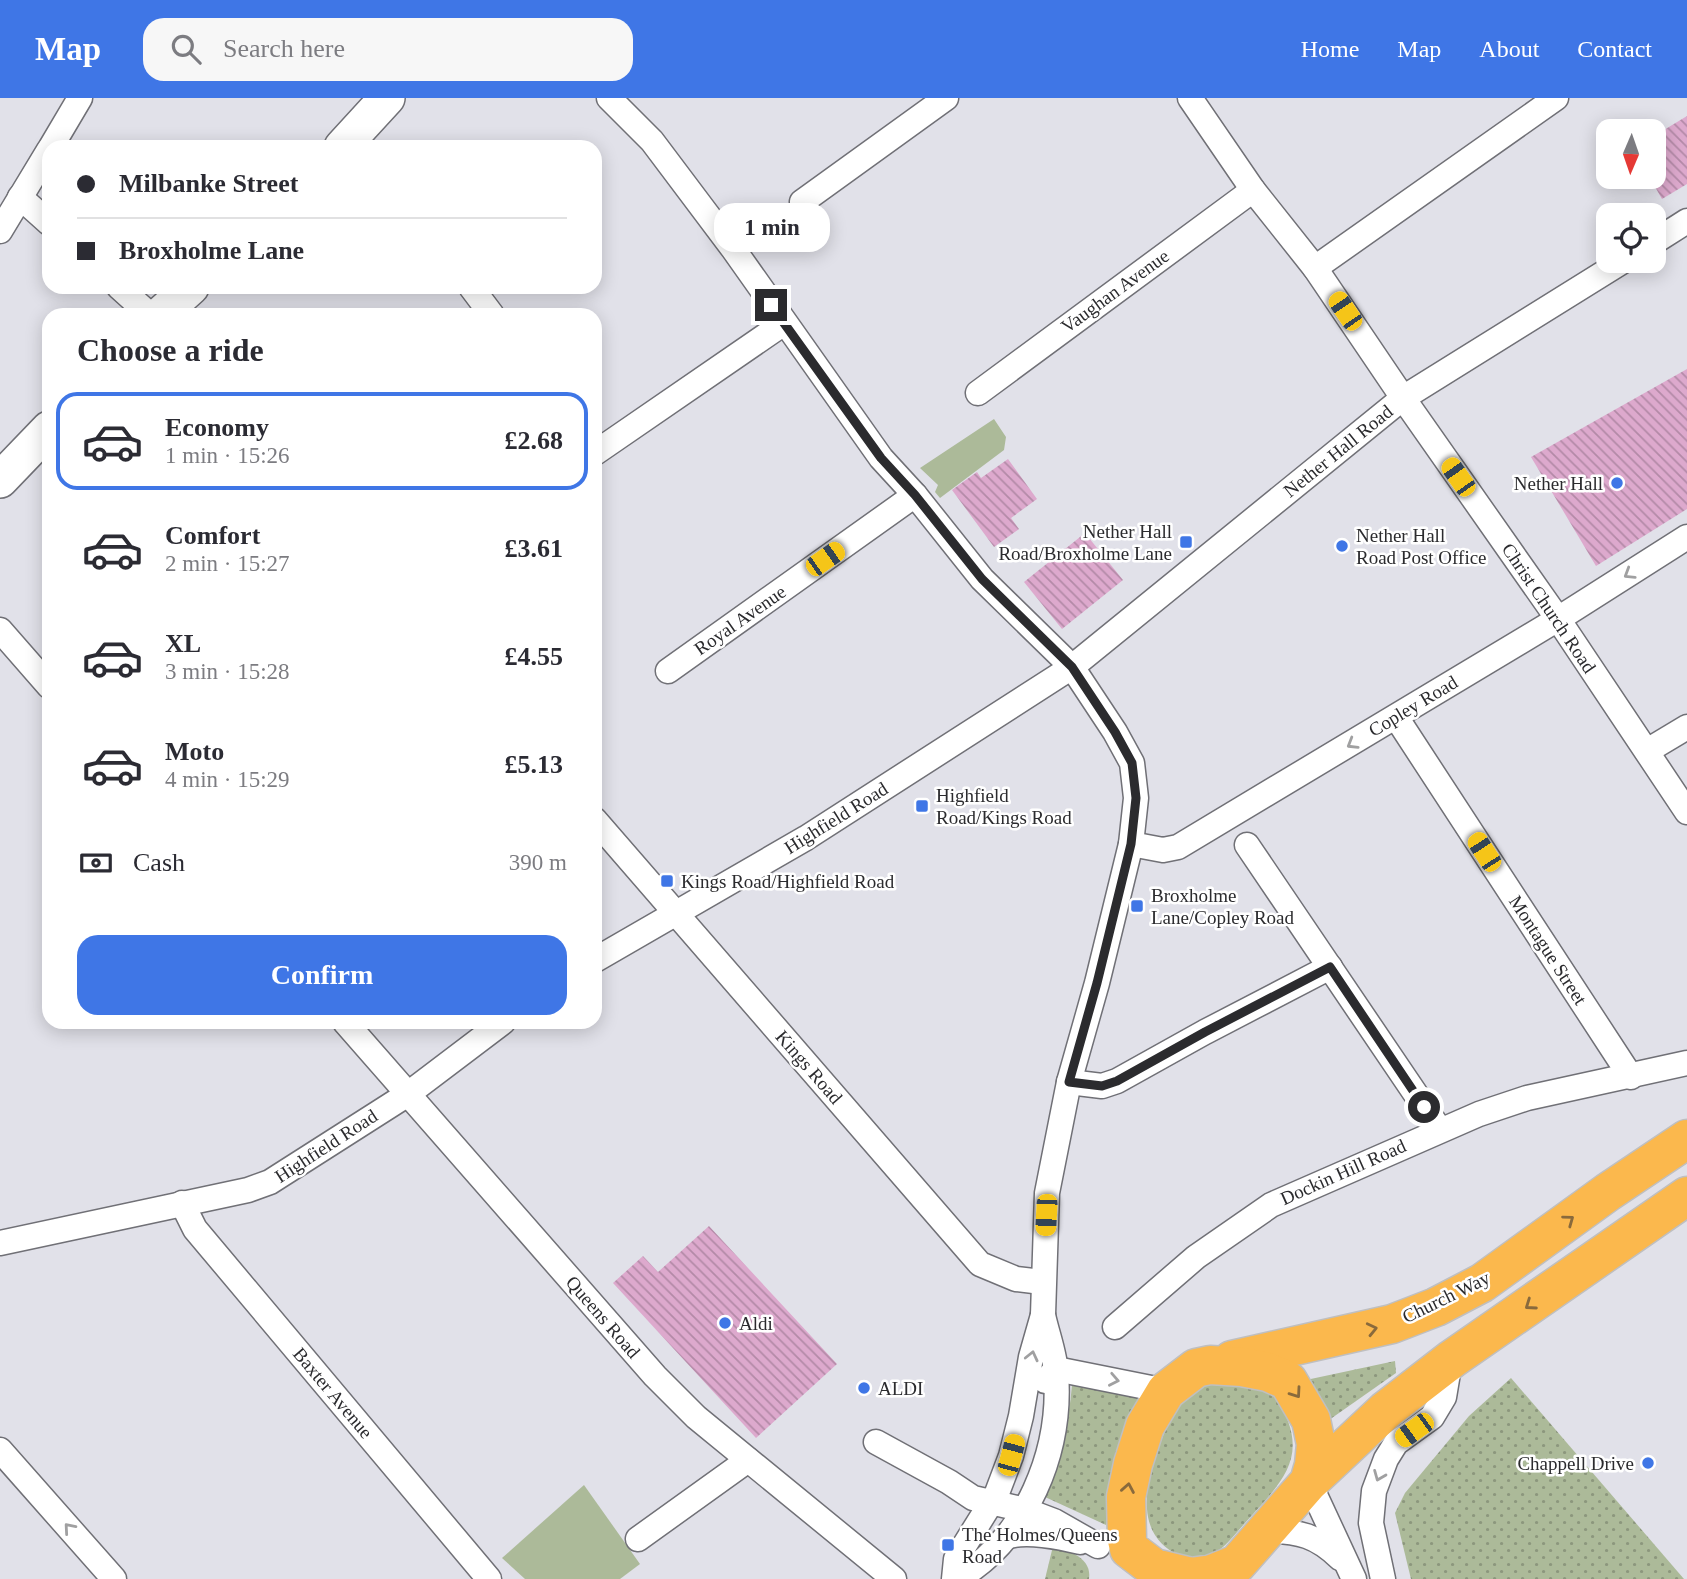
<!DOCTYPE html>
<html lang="en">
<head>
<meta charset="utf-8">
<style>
	body { margin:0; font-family:"Times New Roman",serif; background:#f7f7f7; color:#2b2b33; height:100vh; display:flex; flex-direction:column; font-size:26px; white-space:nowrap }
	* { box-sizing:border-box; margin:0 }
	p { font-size:23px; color:#7c7c81 }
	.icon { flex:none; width:38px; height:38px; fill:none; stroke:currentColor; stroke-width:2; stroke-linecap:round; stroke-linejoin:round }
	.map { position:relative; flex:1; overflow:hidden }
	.details { position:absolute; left:42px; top:210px; width:560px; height:721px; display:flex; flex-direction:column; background:#fff; border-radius:21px; box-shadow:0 4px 18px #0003 }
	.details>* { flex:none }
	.guide { position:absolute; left:42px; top:42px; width:560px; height:154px; border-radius:21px; box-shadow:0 4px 18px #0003; display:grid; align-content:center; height:154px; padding:0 35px; background:#fff }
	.needle { width:46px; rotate:182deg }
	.buttons { position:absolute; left:1596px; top:21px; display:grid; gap:14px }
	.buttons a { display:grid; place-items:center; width:70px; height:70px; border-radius:14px; background:#fff; box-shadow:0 4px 18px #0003; font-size:35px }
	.end { position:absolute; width:32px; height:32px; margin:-16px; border:9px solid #2b2b2e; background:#fff; box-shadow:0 0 0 4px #fff }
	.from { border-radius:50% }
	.bubble { position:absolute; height:49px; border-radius:21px; background:#fff; box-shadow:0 4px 18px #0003; font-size:23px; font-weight:600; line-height:49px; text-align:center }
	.car { position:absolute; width:21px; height:42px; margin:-21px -10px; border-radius:9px; box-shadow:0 0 5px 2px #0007; background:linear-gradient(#f5c518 24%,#345 0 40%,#f5c518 0 76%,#345 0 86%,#f5c518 0) }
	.guide b { display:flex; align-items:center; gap:24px; height:66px; font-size:26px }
	.guide b+b { border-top:2px solid #e1e1e2 }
	.guide i { width:18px; height:18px; background:#2b2b33 }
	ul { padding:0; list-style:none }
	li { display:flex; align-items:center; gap:21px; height:98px; margin:0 14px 10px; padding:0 21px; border:4px solid transparent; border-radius:21px }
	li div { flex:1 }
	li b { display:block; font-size:26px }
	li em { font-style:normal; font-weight:600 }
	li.current { border-color:#3f76e6 }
	li>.icon { width:63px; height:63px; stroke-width:1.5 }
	h2 { padding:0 35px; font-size:32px; line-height:84px }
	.pay { display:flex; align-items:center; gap:18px; height:77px; padding:0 35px; font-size:26px }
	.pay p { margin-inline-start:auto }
	.cta { display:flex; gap:14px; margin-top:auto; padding:14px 35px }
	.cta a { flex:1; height:80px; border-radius:21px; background:#3f76e6; color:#fff; font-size:28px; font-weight:600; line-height:80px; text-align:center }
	header { display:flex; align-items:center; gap:42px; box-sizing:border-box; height:98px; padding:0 35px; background:#3f76e6; color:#fff }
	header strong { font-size:33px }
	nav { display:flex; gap:38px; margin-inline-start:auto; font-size:24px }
	.search { width:490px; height:63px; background:#f7f7f7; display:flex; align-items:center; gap:18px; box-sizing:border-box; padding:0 24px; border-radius:21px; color:#7c7c81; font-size:26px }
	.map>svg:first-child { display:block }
	.grass { fill:url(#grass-dots) }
	.park { fill:#acba99 }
	.building { fill:url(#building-back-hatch) }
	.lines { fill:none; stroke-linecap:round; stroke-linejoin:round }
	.street-casing { stroke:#707076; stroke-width:27 }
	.secondary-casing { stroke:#707076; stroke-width:38 }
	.highway-casing { stroke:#bfbfc0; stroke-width:41 }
	.street { stroke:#fff; stroke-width:24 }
	.secondary { stroke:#fff; stroke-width:35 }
	.highway { stroke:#fbb84d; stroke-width:38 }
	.oneway { stroke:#a0a0a1 }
	.oneway2 { stroke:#896a3c }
	.route { stroke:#2b2b2e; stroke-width:9 }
	.poi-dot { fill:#3f76e6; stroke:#fff; stroke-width:2.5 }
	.labels { text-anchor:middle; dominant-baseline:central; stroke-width:5; stroke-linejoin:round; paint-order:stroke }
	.street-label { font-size:19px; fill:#2b2b2e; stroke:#fff }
	.poi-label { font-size:19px; fill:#2b2b2e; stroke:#fff; text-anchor:start }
</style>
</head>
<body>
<header>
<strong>Map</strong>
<div class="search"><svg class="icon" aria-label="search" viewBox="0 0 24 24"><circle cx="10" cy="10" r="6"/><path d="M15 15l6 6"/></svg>Search here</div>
<nav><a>Home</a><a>Map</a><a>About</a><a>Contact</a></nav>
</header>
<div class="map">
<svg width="1687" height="1481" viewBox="0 0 1687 1481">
	<defs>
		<pattern id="grass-dots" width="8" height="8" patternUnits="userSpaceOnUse" patternTransform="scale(1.75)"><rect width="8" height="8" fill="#acba99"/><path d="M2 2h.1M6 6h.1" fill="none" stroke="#8c977d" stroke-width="1.8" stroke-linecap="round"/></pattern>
		<pattern id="building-back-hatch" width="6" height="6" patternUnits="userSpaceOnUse" patternTransform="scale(1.75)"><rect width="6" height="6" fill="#dda9cd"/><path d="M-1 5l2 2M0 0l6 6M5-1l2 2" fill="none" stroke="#b38aa7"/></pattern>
	</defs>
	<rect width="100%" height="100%" fill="#e1e1e9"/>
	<g class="grass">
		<path d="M1395,1263L1396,1275L1329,1322L1306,1282Z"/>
		<path d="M1511,1280L1684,1481H1411L1395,1415L1405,1395L1469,1318Z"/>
		<path d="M1232,1281L1274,1296C1312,1355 1287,1379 1245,1425C1235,1436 1224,1452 1210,1457C1177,1467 1149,1444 1147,1411C1145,1387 1154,1360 1163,1338C1177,1305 1195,1285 1232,1281Z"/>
		<path d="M1072,1287L1096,1288L1145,1297L1108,1402L1106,1427L1045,1399C1058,1362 1069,1327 1072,1287Z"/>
		<path d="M1053,1448C1070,1453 1092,1460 1089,1481H1045Z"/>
	</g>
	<g class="park">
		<path d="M994,321L1006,339L1004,352L940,400L935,394L938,387L920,370Z"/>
		<path d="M584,1387L640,1466L620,1481H525L502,1460Z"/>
	</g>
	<g class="building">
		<path d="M1687,18V86L1662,101L1654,87V38Z"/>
		<path d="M1687,271V411L1596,468L1531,359Z"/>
		<path d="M1008,361L1037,401L1011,420L1019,431L994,449L952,392L977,374L981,380Z"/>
		<path d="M1085,435L1123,482L1062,531L1024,484Z"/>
		<path d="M709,1128L837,1266L756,1340L613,1185L643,1158L658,1174Z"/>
	</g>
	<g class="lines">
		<g class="street-casing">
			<g id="street">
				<path d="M609,0L652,43L734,152L881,360L915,397L982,481L1072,569L1115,634L1132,665L1136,700L1131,746L1097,885L1069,984L1047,1095L1043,1217"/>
				<path d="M1190,0L1253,92L1315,170L1403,300L1558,521L1687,714"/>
				<path d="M51,49L80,0"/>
				<path d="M20,99L49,125"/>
				<path d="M802,104L946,0"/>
				<path d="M0,133L49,52"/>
				<path d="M1654,144L1687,123"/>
				<path d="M1315,170L1556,0"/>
				<path d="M119,189L150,217"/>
				<path d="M471,189L492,217"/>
				<path d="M978,295L1253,92"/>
				<path d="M595,355L784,225"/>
				<path d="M0,532L49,588"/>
				<path d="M668,573L915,397"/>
				<path d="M1396,619L1631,979"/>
				<path d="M1647,653L1687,629"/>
				<path d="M595,722L980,1166L1016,1181L1042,1184"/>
				<path d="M1131,746L1163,752L1178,749L1558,521L1687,439"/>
				<path d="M1247,747L1440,1032"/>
				<path d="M595,862L806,740L1072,569L1403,300L1623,163"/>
				<path d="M345,924L655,1278L696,1319L894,1481"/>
				<path d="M1069,984L1102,988L1117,983L1205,934L1330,869"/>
				<path d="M182,1105L195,1131L489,1481"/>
				<path d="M0,1145L248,1092L270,1084L408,996L503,924"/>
				<path d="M1115,1229L1196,1159L1271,1107L1479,1016L1527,1000L1687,965"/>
				<path d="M1045,1283L1056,1271L1166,1293"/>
				<path d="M876,1344L949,1384L973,1400L1025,1412L1054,1423L1098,1448"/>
				<path d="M0,1352L114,1481"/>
				<path d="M1309,1384L1354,1481"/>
				<path d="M1267,1432C1300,1434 1316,1437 1340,1460"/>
				<path d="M1006,1439C1025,1432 1061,1439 1080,1444"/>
				<path d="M638,1441L748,1362"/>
				<path d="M954,1481L956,1461L997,1395L1011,1358L1021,1318L1031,1259L1043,1217C1047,1236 1055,1256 1056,1275C1062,1353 1027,1440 957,1481"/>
				<path d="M1383,1481L1371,1425L1374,1393L1386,1361L1396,1345L1432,1319L1444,1299L1450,1263"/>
			</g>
		</g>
		<g class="secondary-casing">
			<g id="secondary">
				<path d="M342,49L387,0"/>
				<path d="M160,217L191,189"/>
				<path d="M0,382L49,331"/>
			</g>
		</g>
		<g class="highway-casing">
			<g id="highway">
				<path d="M1232,1262L1392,1226L1436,1209L1482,1185L1608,1094L1687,1041"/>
				<path d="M1309,1384L1314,1367L1316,1346L1311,1322L1288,1283L1268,1274L1242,1269L1210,1267L1196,1270L1166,1293L1145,1328L1133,1366L1126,1399L1127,1442L1129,1451L1154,1470L1191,1479L1212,1476L1237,1466L1309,1384L1386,1312L1452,1261L1687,1098"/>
			</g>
		</g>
		<use href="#street" class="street"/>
		<use href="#secondary" class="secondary"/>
		<use href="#highway" class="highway"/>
	</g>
	<defs><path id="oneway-chevron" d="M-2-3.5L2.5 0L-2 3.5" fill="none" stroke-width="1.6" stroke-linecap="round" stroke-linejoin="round" transform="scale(1.75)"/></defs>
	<g class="oneway">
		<use href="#oneway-chevron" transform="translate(1629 476) rotate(148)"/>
		<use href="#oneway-chevron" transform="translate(1352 646) rotate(149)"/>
		<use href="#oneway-chevron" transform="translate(1032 1258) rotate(-77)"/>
		<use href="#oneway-chevron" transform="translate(1114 1282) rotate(11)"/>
		<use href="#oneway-chevron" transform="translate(1379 1378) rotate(112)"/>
		<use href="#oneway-chevron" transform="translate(69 1430) rotate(-131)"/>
	</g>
	<g class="oneway2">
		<use href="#oneway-chevron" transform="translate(1569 1122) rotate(-36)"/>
		<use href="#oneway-chevron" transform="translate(1530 1207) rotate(145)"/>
		<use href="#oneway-chevron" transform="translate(1372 1231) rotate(-13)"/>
		<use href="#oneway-chevron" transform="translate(1296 1295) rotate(55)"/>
		<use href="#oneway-chevron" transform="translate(1128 1390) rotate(-80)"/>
	</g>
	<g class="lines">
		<path class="route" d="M771,207L881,360L915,397L982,481L1072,569L1115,634L1132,665L1136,700L1131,746L1097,885L1069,984L1102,988L1117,983L1205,934L1330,869L1424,1009"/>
	</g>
	<g class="poi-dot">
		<circle cx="1617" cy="385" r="7"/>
		<rect x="1179" y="437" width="14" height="14" rx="3.5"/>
		<circle cx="1342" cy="448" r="7"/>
		<rect x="915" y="701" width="14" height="14" rx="3.5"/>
		<rect x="660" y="776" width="14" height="14" rx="3.5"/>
		<rect x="1130" y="801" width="14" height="14" rx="3.5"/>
		<circle cx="725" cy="1225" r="7"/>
		<circle cx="864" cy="1290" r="7"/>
		<circle cx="1648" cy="1365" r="7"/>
		<rect x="941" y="1440" width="14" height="14" rx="3.5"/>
	</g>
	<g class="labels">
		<g class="street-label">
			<text transform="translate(1115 193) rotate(-36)">Vaughan Avenue</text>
			<text transform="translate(1338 353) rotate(-39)">Nether Hall Road</text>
			<text transform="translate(1549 510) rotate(56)">Christ Church Road</text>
			<text transform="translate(740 522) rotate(-35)">Royal Avenue</text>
			<text transform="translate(1413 608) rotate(-31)">Copley Road</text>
			<text transform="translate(836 720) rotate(-32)">Highfield Road</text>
			<text transform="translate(1548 852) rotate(57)">Montague Street</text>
			<text transform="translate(809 969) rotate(49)">Kings Road</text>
			<text transform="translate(326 1048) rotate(-33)">Highfield Road</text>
			<text transform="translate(1343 1074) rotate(-24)">Dockin Hill Road</text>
			<text transform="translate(1446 1199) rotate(-26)">Church Way</text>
			<text transform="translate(603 1219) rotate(49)">Queens Road</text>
			<text transform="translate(333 1295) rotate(50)">Baxter Avenue</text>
		</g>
		<g class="poi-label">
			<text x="1603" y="385" text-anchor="end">Nether Hall</text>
			<text x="1172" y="433" text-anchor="end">Nether Hall<tspan x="1172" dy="22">Road/Broxholme Lane</tspan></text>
			<text x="1356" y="437">Nether Hall<tspan x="1356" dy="22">Road Post Office</tspan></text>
			<text x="936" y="697">Highfield<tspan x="936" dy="22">Road/Kings Road</tspan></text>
			<text x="681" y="783">Kings Road/Highfield Road</text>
			<text x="1151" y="797">Broxholme<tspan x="1151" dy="22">Lane/Copley Road</tspan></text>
			<text x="739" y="1225">Aldi</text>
			<text x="878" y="1290">ALDI</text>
			<text x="1634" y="1365" text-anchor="end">Chappell Drive</text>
			<text x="962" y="1436">The Holmes/Queens<tspan x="962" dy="22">Road</tspan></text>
		</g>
	</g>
</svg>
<div class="buttons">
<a><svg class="needle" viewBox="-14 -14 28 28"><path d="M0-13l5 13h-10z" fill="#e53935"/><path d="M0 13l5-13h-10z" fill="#7c7c81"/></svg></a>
<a><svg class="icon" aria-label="locate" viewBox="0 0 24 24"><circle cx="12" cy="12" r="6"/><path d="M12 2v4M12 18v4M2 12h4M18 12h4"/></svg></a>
</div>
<i class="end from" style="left:1424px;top:1009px"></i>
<i class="end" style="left:771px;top:207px"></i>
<div class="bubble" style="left:714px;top:105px;width:116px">1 min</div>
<i class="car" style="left:1345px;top:213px;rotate:326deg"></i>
<i class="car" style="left:1458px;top:379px;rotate:325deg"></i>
<i class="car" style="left:825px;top:461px;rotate:55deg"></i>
<i class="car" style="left:1484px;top:754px;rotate:327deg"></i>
<i class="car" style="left:1046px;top:1117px;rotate:183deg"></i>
<i class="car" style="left:1414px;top:1332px;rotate:234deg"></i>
<i class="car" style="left:1011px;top:1357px;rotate:15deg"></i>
<div class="guide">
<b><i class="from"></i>Milbanke Street</b>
<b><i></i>Broxholme Lane</b>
</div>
<section class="details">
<h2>Choose a ride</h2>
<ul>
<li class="current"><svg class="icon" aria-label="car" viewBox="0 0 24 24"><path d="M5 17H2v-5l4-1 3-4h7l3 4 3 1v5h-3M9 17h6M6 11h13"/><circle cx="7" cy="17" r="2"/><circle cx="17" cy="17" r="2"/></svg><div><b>Economy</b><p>1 min · 15:26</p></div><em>£2.68</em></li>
<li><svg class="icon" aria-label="car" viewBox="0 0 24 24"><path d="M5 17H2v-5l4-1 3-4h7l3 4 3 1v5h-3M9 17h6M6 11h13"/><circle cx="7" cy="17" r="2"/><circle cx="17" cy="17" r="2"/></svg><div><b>Comfort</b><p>2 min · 15:27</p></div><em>£3.61</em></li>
<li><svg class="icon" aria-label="car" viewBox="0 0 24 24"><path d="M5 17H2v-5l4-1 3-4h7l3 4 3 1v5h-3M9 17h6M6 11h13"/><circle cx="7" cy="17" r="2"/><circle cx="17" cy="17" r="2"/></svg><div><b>XL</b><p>3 min · 15:28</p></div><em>£4.55</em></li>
<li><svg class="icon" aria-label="car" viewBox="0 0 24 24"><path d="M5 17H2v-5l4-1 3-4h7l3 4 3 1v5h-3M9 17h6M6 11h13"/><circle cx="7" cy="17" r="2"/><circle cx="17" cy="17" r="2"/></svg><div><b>Moto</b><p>4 min · 15:29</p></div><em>£5.13</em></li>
</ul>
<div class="pay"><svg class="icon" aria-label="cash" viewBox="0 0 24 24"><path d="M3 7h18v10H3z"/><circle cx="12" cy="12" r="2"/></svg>Cash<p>390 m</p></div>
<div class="cta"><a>Confirm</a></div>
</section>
</div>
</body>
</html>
